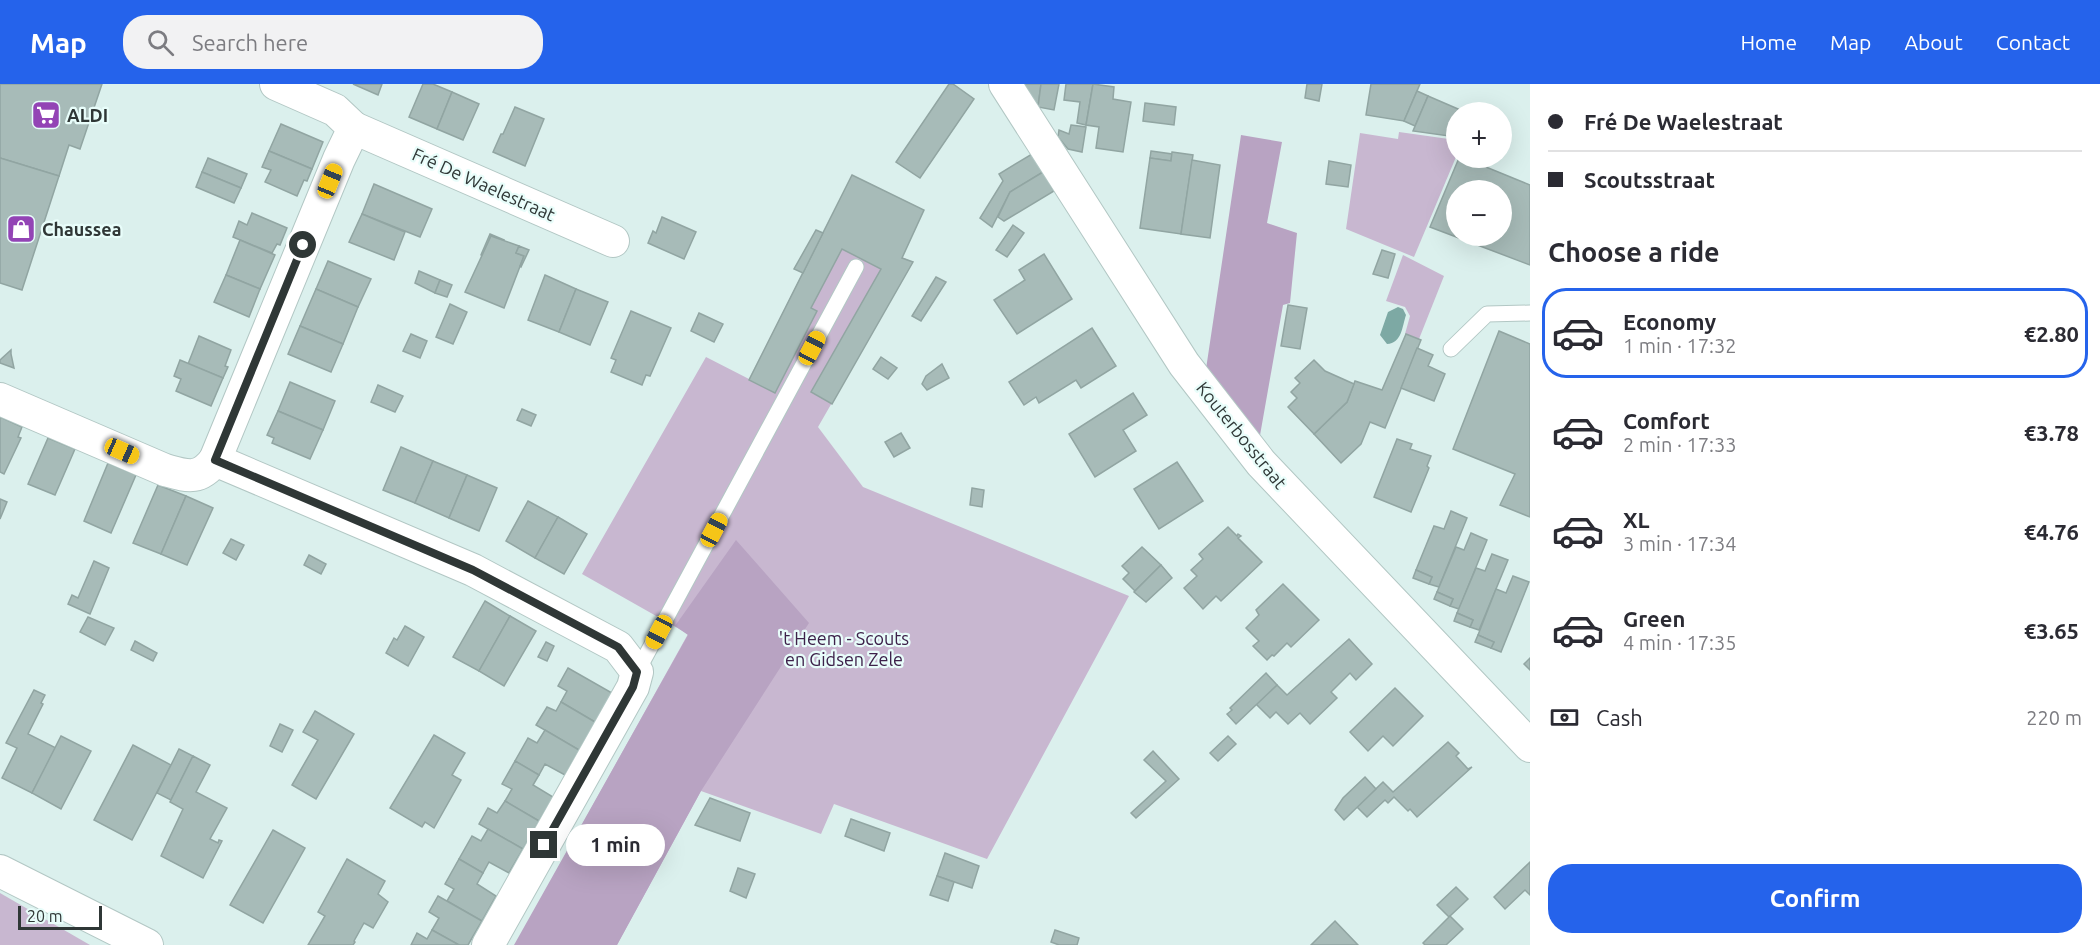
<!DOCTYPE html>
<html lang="en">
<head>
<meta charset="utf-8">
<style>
	body { margin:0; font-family:Ubuntu,sans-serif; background:#f2f2f3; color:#2b2b33; height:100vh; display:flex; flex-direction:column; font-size:22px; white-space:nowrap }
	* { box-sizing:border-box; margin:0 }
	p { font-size:20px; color:#7c7c81 }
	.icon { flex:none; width:33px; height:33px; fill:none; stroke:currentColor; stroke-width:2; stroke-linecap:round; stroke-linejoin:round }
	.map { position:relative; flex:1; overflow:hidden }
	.side { display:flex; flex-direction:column; background:#fff; width:570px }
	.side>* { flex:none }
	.guide { display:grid; align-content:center; height:132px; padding:0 18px; background:#fff }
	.tools { position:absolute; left:1446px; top:18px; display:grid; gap:12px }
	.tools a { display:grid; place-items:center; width:66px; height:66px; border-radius:50%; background:#fff; box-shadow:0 6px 24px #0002; font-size:30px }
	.scale { position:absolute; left:18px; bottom:15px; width:84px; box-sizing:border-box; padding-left:6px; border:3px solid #2f3736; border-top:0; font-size:16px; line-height:21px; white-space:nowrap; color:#2f3736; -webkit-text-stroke:4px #e8fdfa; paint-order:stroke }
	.end { position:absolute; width:27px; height:27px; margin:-14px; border:8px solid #2f3736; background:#fff; box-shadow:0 0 0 3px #fff }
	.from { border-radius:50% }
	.bubble { position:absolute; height:42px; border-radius:21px; background:#fff; box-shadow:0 6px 24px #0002; font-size:20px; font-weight:600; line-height:42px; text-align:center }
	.car { position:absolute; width:18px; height:36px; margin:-18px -9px; border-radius:8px; box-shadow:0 0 4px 2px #0007; background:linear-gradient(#f5c518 24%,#345 0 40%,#f5c518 0 76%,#345 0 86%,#f5c518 0) }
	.guide b { display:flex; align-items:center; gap:21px; height:57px; font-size:22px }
	.guide b+b { border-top:2px solid #e1e1e2 }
	.guide i { width:15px; height:15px; background:#2b2b33 }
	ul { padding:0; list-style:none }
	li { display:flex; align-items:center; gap:18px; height:90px; margin:0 12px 9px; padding:0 6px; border:3px solid transparent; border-radius:24px }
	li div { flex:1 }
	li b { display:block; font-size:22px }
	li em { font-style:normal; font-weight:600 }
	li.selected { border-color:#2563eb }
	li>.icon { width:54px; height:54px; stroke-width:1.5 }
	h2 { padding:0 18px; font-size:27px; line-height:72px }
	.pay { display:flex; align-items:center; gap:15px; height:66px; padding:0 18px; font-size:22px }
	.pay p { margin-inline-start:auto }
	.cta { display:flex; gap:12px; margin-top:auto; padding:12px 18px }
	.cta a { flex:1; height:69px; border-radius:24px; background:#2563eb; color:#fff; font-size:24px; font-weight:600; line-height:69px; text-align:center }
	header { display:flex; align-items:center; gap:36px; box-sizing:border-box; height:84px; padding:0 30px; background:#2563eb; color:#fff }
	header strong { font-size:28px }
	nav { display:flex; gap:33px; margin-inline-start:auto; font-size:21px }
	.search { width:420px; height:54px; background:#f2f2f3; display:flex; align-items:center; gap:15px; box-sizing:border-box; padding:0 21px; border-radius:24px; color:#7c7c81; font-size:22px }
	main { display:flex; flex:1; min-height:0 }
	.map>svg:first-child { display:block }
	.green { fill:#c8b7d0 }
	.forest { fill:#b8a3c2 }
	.water { fill:#7da9a4 }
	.building { fill:#a7bbb8; stroke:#91a5a2; stroke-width:1.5; fill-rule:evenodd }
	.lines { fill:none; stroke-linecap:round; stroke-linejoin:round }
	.service-casing { stroke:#b2c7c4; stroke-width:17 }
	.minor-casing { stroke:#b2c7c4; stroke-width:34 }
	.service { stroke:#fff; stroke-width:15 }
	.minor { stroke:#fff; stroke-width:32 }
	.route { stroke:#2f3736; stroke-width:8 }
	.labels { text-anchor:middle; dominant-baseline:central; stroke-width:4.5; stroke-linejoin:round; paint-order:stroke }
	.poi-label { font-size:18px; font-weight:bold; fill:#2f3736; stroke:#e8fdfa; text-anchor:start }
	.street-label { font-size:18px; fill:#2f3736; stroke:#e8fdfa }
	.park-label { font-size:18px; fill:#3d214a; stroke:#e8fdfa }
</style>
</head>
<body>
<header>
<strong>Map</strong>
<div class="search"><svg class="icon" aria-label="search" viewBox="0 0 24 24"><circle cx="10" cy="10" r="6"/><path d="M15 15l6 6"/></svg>Search here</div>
<nav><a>Home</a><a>Map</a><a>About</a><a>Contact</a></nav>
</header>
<main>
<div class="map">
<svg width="1530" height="861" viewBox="0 0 1530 861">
	<rect width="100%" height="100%" fill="#dbf0ed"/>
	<g class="green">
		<path d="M1399,48L1456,56V73L1414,173L1346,145L1360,49L1398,55Z"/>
		<path d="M852,91L924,126L902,173L913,178L818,343L863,403L1129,512L987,775L834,720L821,750L701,707L617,861H515L688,550L582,490L706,273L749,295Z"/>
		<path d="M1403,171L1444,192L1419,255L1405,250L1410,232L1405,223L1386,217Z"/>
		<path d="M0,809L90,861H0Z"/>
	</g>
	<g class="forest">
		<path d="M1241,51L1282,58L1267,139L1297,149L1290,219L1283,221L1259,357L1206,285Z"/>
		<path d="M736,456L809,539L701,707L617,861H514L688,551L675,542Z"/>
	</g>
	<path class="water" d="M1398,223L1403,225L1406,231C1402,243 1402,259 1387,260L1380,251L1388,228Z"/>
	<g class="building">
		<path d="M0,0H102L80,65L69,61L59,92L0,74Z"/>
		<path d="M353,0H382L378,11Z"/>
		<path d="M423,0H433L452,8L437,45L409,33Z"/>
		<path d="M949,0H953L974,15L920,94L896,78Z"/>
		<path d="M1024,0H1041L1038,23Z"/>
		<path d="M1041,0H1059L1054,26L1038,23Z"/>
		<path d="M1066,0H1093L1086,41L1077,39L1080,18L1064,16Z"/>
		<path d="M1093,0L1114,3L1113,15L1131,18L1123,68L1096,64L1099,43L1086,41Z"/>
		<path d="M1307,0H1322L1319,17L1305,14Z"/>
		<path d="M1371,0H1420L1404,37L1366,31Z"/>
		<path d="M1417,7L1428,12L1415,42L1404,37Z"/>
		<path d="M452,8L479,20L463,56L437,45Z"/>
		<path d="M1428,12L1465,28H1456V53L1413,47Z"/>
		<path d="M1145,19L1176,23L1174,41L1143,37Z"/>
		<path d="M515,23L544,35L525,82L493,68L501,50H503Z"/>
		<path d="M281,40L323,58L312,85L269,67Z"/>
		<path d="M1071,41L1086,43L1082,68L1068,65L1058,53L1059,46L1069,50Z"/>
		<path d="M1502,45L1507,47L1502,61Z"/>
		<path d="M269,67L312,85L307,97L304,96L297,112L265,98L271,86L262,83Z"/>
		<path d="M1151,67L1172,70L1171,77L1150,74Z"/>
		<path d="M1172,68L1193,71L1181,150L1140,144L1150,74L1171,77Z"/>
		<path d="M1032,70L1043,88L1010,108L992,143L980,134L1003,97L999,90Z"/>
		<path d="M0,74L59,92L22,206L0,199Z"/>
		<path d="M208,74L247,90L241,104L202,88Z"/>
		<path d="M1459,74H1464L1530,101V181L1430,143ZM1456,106H1502V152H1456Z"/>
		<path d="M1192,76L1220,81L1210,154L1181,150Z"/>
		<path d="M1329,77L1351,81L1348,103L1326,100Z"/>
		<path d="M202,88L241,104L234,119L196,103Z"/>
		<path d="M1043,88L1054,107L1004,137L998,133L1010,108Z"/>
		<path d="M852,91L924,126L902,174L913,178L832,320L811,308L881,185L842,165L811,224L817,227L775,309L749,296Z"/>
		<path d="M374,100L432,125L420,153L362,130Z"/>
		<path d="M252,129L287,144L280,161L277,160L272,169L233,153L239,137L247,141Z"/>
		<path d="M362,130L405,148L394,176L349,158Z"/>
		<path d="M662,133L696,148L684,175L648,159L653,147L656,149Z"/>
		<path d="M1013,141L1024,149L1007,173L996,166Z"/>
		<path d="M816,146L823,149L803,189L794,185Z"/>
		<path d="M490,150L504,156L503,158L491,152L483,172L481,171Z"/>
		<path d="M491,152L519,162L516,169L524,172L504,224L465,208Z"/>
		<path d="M240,156L275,171L260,205L226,191Z"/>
		<path d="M519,162L529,166L521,183L520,182L524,172L516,169Z"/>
		<path d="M1382,166L1395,170L1388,194L1373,190Z"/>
		<path d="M1044,170L1072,215L1017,250L994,216L1025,196L1019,186Z"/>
		<path d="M328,177L371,195L358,223L316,205Z"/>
		<path d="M419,187L440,196L435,209L415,199Z"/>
		<path d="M226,191L260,205L249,233L214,218Z"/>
		<path d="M545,191L576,205L559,248L528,236Z"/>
		<path d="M936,193L946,198L921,237L912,232Z"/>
		<path d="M440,196L452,201L447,213L435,209Z"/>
		<path d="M316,205L358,223L343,260L300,242Z"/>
		<path d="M576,205L608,218L590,261L559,248Z"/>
		<path d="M450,220L467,228L453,260L436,253Z"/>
		<path d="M1288,221L1307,224L1300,265L1281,262Z"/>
		<path d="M631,227L671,244L650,292L646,291L642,301L611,288L616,276L611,274Z"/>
		<path d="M699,229L723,240L714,258L691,247Z"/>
		<path d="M300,242L343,260L331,288L288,270Z"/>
		<path d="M1092,244L1116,282L1081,304L1076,296L1039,319L1036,313L1024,321L1009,298Z"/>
		<path d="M1499,247L1530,260V433L1500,421L1515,390L1453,365Z"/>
		<path d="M411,250L427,257L420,274L403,267Z"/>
		<path d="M1406,250L1421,256L1385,344L1370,338L1361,360L1341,379L1314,350L1347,318L1355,297L1382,306Z"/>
		<path d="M199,252L231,266L225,282L228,283L223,294L188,280Z"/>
		<path d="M1417,264L1433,271L1428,282L1445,290L1434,317L1401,304Z"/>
		<path d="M11,266V270L14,284L0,279V276Z"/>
		<path d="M881,273L897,284L888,295L873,285Z"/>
		<path d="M180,276L223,294L211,322L176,307L181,295L174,292Z"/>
		<path d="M1314,276L1325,287L1354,300L1347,318L1314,350L1288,323L1297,314L1291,308L1300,299L1295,294Z"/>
		<path d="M942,280L949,294L927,306L922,300L926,292Z"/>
		<path d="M290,298L335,317L323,346L278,327Z"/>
		<path d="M378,301L403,312L395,328L371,318Z"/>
		<path d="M1133,309L1147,331L1123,346L1136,367L1095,393L1069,350Z"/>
		<path d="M522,325L536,331L531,342L517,336Z"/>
		<path d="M278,327L323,346L310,375L272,359L274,354L267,351Z"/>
		<path d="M0,333L22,343L18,353L21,354L4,390L0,388Z"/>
		<path d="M901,349L910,364L894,373L885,358Z"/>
		<path d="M48,354L75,365L55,411L28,400Z"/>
		<path d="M1397,355L1412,360L1410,365L1431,372L1427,382L1429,384L1411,428L1374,413Z"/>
		<path d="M401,363L433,377L415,419L383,406Z"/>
		<path d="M433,377L467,391L449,434L415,419Z"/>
		<path d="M1177,378L1203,417L1159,445L1134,405Z"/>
		<path d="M108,379L136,391L111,449L84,437Z"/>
		<path d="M467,391L497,404L479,447L449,434Z"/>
		<path d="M158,401L186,412L161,470L133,459Z"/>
		<path d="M972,404L984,406L982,423L970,421Z"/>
		<path d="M186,412L213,424L187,481L161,470Z"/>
		<path d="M0,415L7,418L0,435Z"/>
		<path d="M528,417L558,433L535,474L506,457Z"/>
		<path d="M1451,427L1467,434L1439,503L1429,500L1432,493L1416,486L1434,442L1444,445Z"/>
		<path d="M558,433L587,450L564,490L535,474Z"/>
		<path d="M1228,443L1237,452L1238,450L1241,452L1238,454L1262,478L1221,517L1216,512L1203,525L1184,504L1197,492L1191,486L1203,475L1199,470Z"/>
		<path d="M1471,449L1487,456L1459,525L1450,522L1453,515L1437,508L1456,463L1464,466Z"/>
		<path d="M231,455L244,461L236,476L223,469Z"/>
		<path d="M1142,463L1161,481L1135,507L1123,495L1129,489L1122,482Z"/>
		<path d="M1492,470L1508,476L1479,546L1470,543L1473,536L1457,529L1476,484L1485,487Z"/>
		<path d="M309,471L326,480L321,490L304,481Z"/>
		<path d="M94,477L109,484L90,530L68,520L72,511L78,514Z"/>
		<path d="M1161,481L1172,494L1146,518L1134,508Z"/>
		<path d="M1416,486L1432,493L1429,500L1413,494Z"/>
		<path d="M1513,492L1529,498L1501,568L1491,564L1494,558L1478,551L1496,505L1506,509Z"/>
		<path d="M1283,500L1319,536L1291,563L1287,559L1274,572L1272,571L1267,576L1253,562L1259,557L1246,544L1259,531L1256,526Z"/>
		<path d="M1437,508L1453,515L1450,522L1434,515Z"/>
		<path d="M485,517L510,532L479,587L453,573Z"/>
		<path d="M1457,529L1473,536L1470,543L1454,537Z"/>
		<path d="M510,532L536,547L504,602L479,587Z"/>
		<path d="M88,533L114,544L105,561L80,548Z"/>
		<path d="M405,542L424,553L408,582L386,569L394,554L397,556Z"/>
		<path d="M1478,551L1494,558L1491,564L1475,558Z"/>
		<path d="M1349,555L1372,580L1356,596L1350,589L1331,608L1337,614L1310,640L1300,629L1288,640L1276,628L1270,634L1256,620L1277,601L1287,611Z"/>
		<path d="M135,557L157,569L153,577L131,566Z"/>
		<path d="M546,558L554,562L547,577L538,573Z"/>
		<path d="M1530,574V586L1524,580Z"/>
		<path d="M568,584L612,609L595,638L561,618L567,607L558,602Z"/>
		<path d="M1266,589L1277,601L1236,640L1227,630L1232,626L1230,624Z"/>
		<path d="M1395,604L1423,632L1393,662L1383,652L1368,667L1350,648Z"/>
		<path d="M34,606L45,611L41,619L43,620L28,650L56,664L32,709L2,694L17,664L6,659Z"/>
		<path d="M561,618L595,638L579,666L536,641L547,623L556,627Z"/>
		<path d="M315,627L354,650L316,715L292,701L318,656L303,648Z"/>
		<path d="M280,640L293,646L282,668L270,662Z"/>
		<path d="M545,646L579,666L565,691L545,680L539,691L515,677L528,654L537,659Z"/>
		<path d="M434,651L465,669L452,691L461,696L434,744L425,738L422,743L390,724Z"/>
		<path d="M61,652L91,667L61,725L32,709Z"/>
		<path d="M1228,652L1236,660L1218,677L1210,669Z"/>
		<path d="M1448,658L1459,669L1456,672L1468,685L1472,683L1417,733L1410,725L1408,727L1394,713L1388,719L1385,716L1367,733L1357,723L1383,698L1393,708Z"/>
		<path d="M133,661L171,681L132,756L94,736Z"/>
		<path d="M179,665L193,672L171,716L157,709Z"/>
		<path d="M1153,667L1179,695L1136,734L1131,729L1166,697L1144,676Z"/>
		<path d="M193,672L210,681L196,708L227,724L210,755L218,759L219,756L222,757L203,794L161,772L183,725L170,718Z"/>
		<path d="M515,677L539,691L533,701L553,713L539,737L505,717L512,705L502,700Z"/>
		<path d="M1365,693L1376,705L1344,736L1335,726L1343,714Z"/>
		<path d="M710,714L750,729L740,757L695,741Z"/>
		<path d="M505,717L539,737L523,765L479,740L488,724L497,729Z"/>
		<path d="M851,735L890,749L884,767L845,752Z"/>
		<path d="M488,745L523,765L509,789L489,778L483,789L459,775L472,752L481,757Z"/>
		<path d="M273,746L305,764L263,839L230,821Z"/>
		<path d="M945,769L979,782L972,804L937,792Z"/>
		<path d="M347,775L385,797L378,810L388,818L373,844L364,839L354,857L355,858L353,861H308L325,832L318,828Z"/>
		<path d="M459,775L483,789L477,800L496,812L482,837L447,817L454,805L445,800Z"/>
		<path d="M1530,778V811L1525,806L1505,825L1494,813Z"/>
		<path d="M738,784L755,790L746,814L730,807Z"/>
		<path d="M937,792L954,798L948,817L930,811Z"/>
		<path d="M1456,803L1468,815L1449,833L1437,821Z"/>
		<path d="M438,812L482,837L468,861H459L432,846L439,834L429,828Z"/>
		<path d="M1450,832L1463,845L1446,861H1425L1423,859Z"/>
		<path d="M1335,837L1358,861H1311Z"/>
		<path d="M432,846L459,861H411L417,849L427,855Z"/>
		<path d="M1055,846L1079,854L1077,861H1059L1051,858Z"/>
	</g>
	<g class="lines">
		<g class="service-casing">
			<g id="service">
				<path d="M1451,265L1487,230L1530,229"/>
				<path d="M637,588L856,183"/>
			</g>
		</g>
		<g class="minor-casing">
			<g id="minor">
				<path d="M1005,0L1184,280L1261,379L1530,662"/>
				<path d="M354,44L613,157"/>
				<path d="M0,315L165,386C187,392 199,397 215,376L473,486L618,563L637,588L633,603L488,861"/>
				<path d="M215,376L339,75L354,44L335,26L276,0"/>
				<path d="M0,787L147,861"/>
			</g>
		</g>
		<use href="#service" class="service"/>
		<use href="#minor" class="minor"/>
	</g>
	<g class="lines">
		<path class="route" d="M303,161L215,376L473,486L618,563L637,588L633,603L544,761"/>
	</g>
	<defs>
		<g id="supermarket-square" transform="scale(1.5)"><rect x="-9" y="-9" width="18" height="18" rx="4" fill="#9344b5" stroke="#e8fdfa"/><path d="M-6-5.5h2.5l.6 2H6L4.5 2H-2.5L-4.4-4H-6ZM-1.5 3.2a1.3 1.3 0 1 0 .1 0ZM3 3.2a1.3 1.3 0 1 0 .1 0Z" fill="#fff"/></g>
		<g id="shop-square" transform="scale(1.5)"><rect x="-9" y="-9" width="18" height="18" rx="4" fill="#9344b5" stroke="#e8fdfa"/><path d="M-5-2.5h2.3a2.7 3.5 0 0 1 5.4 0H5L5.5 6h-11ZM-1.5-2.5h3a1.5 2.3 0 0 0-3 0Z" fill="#fff"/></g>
	</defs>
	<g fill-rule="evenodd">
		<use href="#supermarket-square" x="46" y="31"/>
		<use href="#shop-square" x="21" y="145"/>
	</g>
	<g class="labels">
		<g class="poi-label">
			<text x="67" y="31">ALDI</text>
			<text x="42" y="145">Chaussea</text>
		</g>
		<g class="street-label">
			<text transform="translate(484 100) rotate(24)">Fré De Waelestraat</text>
			<text transform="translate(1242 351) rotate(51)">Kouterbosstraat</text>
		</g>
		<g class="park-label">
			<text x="844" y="554">'t Heem - Scouts<tspan x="844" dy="21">en Gidsen Zele</tspan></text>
		</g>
	</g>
</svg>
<div class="tools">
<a>+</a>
<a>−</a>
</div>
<div class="scale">20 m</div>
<i class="end from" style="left:303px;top:161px"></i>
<i class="end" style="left:544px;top:761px"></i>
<div class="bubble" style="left:566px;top:740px;width:99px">1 min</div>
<i class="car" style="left:330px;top:97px;rotate:22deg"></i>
<i class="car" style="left:812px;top:264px;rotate:28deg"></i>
<i class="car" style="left:122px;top:367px;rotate:114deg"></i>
<i class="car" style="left:714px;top:446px;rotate:28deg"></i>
<i class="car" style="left:659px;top:548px;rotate:208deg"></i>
</div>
<section class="side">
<div class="guide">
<b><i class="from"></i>Fré De Waelestraat</b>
<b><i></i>Scoutsstraat</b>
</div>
<h2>Choose a ride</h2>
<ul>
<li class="selected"><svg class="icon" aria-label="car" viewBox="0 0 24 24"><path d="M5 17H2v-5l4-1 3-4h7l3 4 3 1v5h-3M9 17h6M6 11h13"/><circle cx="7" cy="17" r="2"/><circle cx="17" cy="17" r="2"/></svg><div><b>Economy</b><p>1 min · 17:32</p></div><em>€2.80</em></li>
<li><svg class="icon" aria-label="car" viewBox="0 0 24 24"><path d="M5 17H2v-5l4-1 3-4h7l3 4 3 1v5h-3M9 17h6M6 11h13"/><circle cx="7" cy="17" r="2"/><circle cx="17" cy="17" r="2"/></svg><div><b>Comfort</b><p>2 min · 17:33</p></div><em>€3.78</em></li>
<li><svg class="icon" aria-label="car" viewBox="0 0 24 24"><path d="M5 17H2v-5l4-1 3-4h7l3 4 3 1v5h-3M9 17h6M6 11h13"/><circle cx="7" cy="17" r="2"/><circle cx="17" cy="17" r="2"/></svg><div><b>XL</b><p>3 min · 17:34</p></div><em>€4.76</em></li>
<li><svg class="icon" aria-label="car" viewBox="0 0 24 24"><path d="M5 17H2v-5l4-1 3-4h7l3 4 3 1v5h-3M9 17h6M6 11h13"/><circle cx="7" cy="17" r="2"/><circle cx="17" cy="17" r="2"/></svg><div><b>Green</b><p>4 min · 17:35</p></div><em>€3.65</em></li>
</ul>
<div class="pay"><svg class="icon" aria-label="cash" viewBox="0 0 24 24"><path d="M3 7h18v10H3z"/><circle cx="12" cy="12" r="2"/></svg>Cash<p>220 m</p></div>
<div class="cta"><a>Confirm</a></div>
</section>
</main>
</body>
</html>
